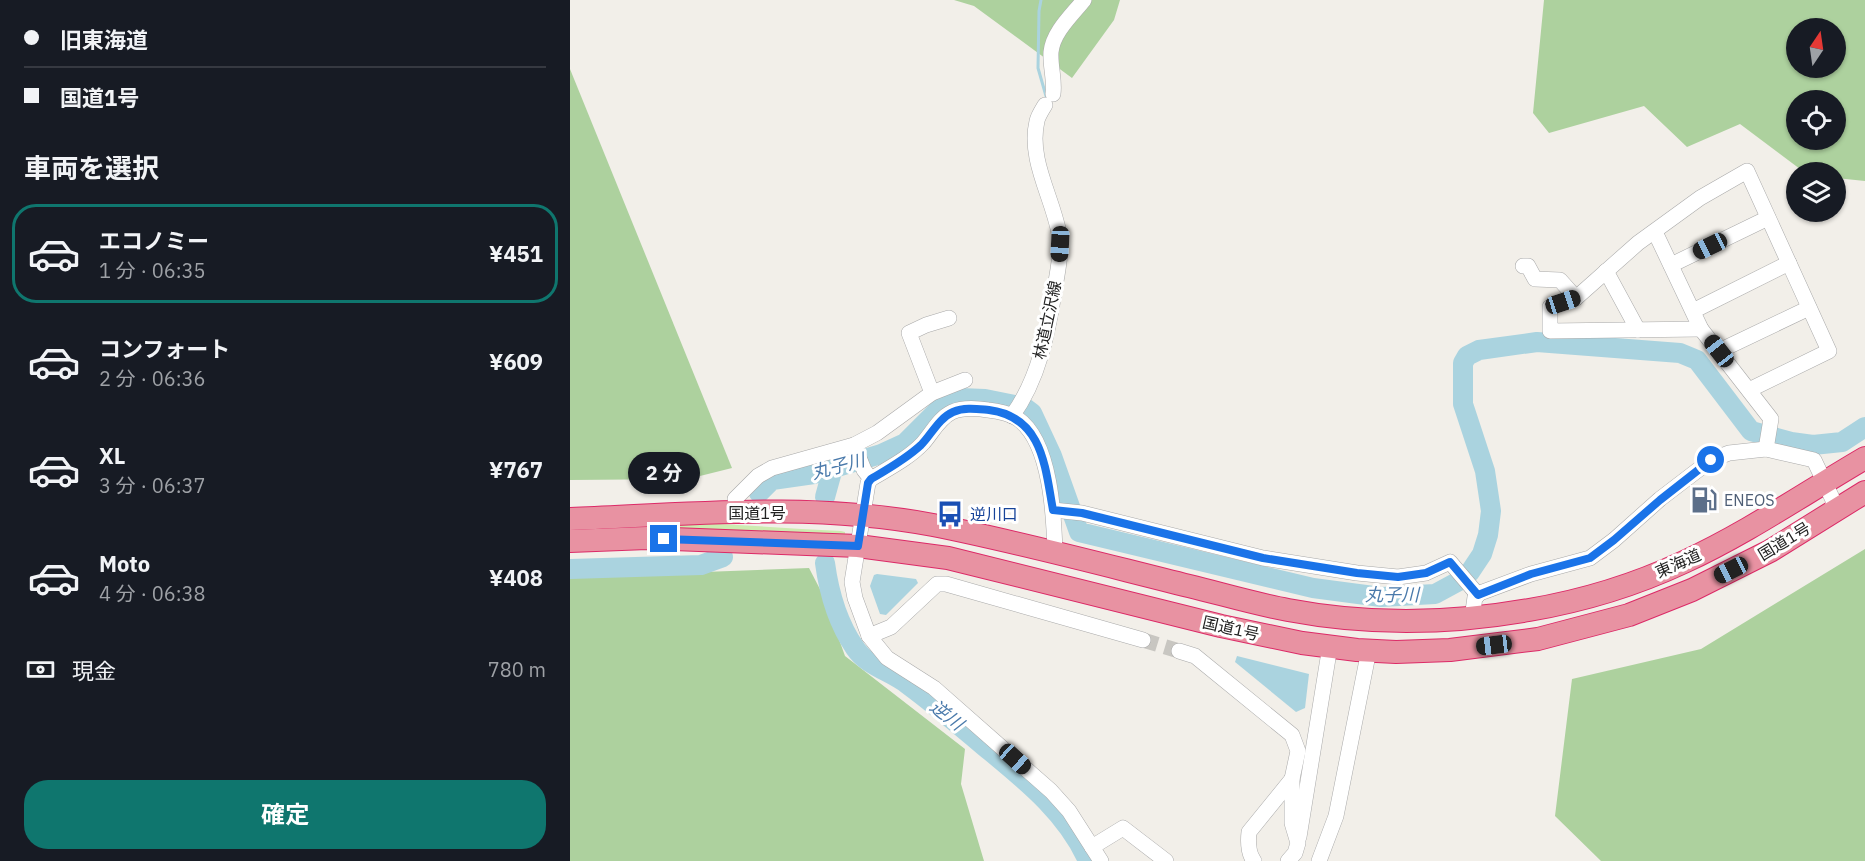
<!DOCTYPE html>
<html lang="ja">
<head>
<meta charset="utf-8">
<style>
	body { margin:0; font-family:"IBM Plex Sans","Noto Sans JP",sans-serif; background:#20242c; color:#f1f3f6; height:100vh; display:flex; flex-direction:column; font-size:22px; white-space:nowrap }
	* { box-sizing:border-box; margin:0 }
	p { font-size:20px; color:#9ea1a6 }
	.icon { flex:none; width:33px; height:33px; fill:none; stroke:currentColor; stroke-width:2; stroke-linecap:round; stroke-linejoin:round }
	.map { position:relative; flex:1; overflow:hidden }
	.drawer { display:flex; flex-direction:column; background:#171b24; width:570px }
	.drawer>* { flex:none }
	.hud { display:grid; align-content:center; height:132px; padding:0 24px; background:#171b24 }
	.needle { width:39px; rotate:13deg }
	.buttons { position:absolute; left:1216px; top:18px; display:grid; gap:12px }
	.buttons a { display:grid; place-items:center; width:60px; height:60px; border-radius:50%; background:#171b24; box-shadow:0 2px 4px #0004; font-size:30px }
	.end { position:absolute; width:27px; height:27px; margin:-14px; border:8px solid #1a73e8; background:#fff; box-shadow:0 0 0 3px #fff }
	.from { border-radius:50% }
	.bubble { position:absolute; height:42px; border-radius:21px; background:#171b24; box-shadow:0 2px 4px #0004; font-size:20px; font-weight:700; line-height:42px; text-align:center }
	.car { position:absolute; width:18px; height:36px; margin:-18px -9px; border-radius:8px; box-shadow:0 0 4px 2px #0007; background:linear-gradient(#222 24%,#8ab4d8 0 40%,#222 0 76%,#8ab4d8 0 86%,#222 0) }
	.hud b { display:flex; align-items:center; gap:21px; height:57px; font-size:22px }
	.hud b+b { border-top:2px solid #363941 }
	.hud i { width:15px; height:15px; background:#f1f3f6 }
	ul { padding:0; list-style:none }
	li { display:flex; align-items:center; gap:18px; height:99px; margin:0 12px 9px; padding:0 12px; border:3px solid transparent; border-radius:24px }
	li div { flex:1 }
	li b { display:block; font-size:22px }
	li em { font-style:normal; font-weight:700 }
	li.active { border-color:#0f766e }
	li>.icon { width:54px; height:54px; stroke-width:1.5 }
	h2 { padding:0 24px; font-size:27px; line-height:72px }
	.pay { display:flex; align-items:center; gap:15px; height:66px; padding:0 24px; font-size:22px }
	.pay p { margin-inline-start:auto }
	.button { display:flex; gap:12px; margin-top:auto; padding:12px 24px }
	.button a { flex:1; height:69px; border-radius:24px; background:#0f766e; color:#fff; font-size:24px; font-weight:700; line-height:69px; text-align:center }
	main { display:flex; flex:1; min-height:0 }
	.map>svg:first-child { display:block }
	.grass { fill:#cdebb0 }
	.forest { fill:#add19e; fill-rule:evenodd }
	.water { fill:#aad3df }
	.lines { fill:none; stroke-linecap:round; stroke-linejoin:round }
	.stream { stroke:#aad3df; stroke-width:3 }
	.river { stroke:#aad3df; stroke-width:20 }
	.minor-tunnel { stroke:#c8c6c1; stroke-width:15; stroke-dasharray:15 8; stroke-linecap:butt }
	.minor-casing { stroke:#a9a9a9; stroke-width:16 }
	.highway-casing { stroke:#dc2a67; stroke-width:24 }
	.minor { stroke:#fff; stroke-width:15 }
	.highway { stroke:#e892a2; stroke-width:22 }
	.route { stroke:#1a73e8; stroke-width:8 }
	.labels { text-anchor:middle; dominant-baseline:central; stroke-width:6; stroke-linejoin:round; paint-order:stroke }
	.street-label { font-size:16px; fill:#222; stroke:#fff }
	.service-label { font-size:16px; fill:#4e5e75; stroke:#fff; text-anchor:start }
	.transit-label { font-size:16px; fill:#164399; stroke:#fff; text-anchor:start }
	.water-label { font-size:18px; font-style:italic; fill:#4a7aab; stroke:#fff }
</style>
</head>
<body>
<main>
<section class="drawer">
<div class="hud">
<b><i class="from"></i>旧東海道</b>
<b><i></i>国道1号</b>
</div>
<h2>車両を選択</h2>
<ul>
<li class="active"><svg class="icon" aria-label="car" viewBox="0 0 24 24"><path d="M5 17H2v-5l4-1 3-4h7l3 4 3 1v5h-3M9 17h6M6 11h13"/><circle cx="7" cy="17" r="2"/><circle cx="17" cy="17" r="2"/></svg><div><b>エコノミー</b><p>1 分 · 06:35</p></div><em>¥451</em></li>
<li><svg class="icon" aria-label="car" viewBox="0 0 24 24"><path d="M5 17H2v-5l4-1 3-4h7l3 4 3 1v5h-3M9 17h6M6 11h13"/><circle cx="7" cy="17" r="2"/><circle cx="17" cy="17" r="2"/></svg><div><b>コンフォート</b><p>2 分 · 06:36</p></div><em>¥609</em></li>
<li><svg class="icon" aria-label="car" viewBox="0 0 24 24"><path d="M5 17H2v-5l4-1 3-4h7l3 4 3 1v5h-3M9 17h6M6 11h13"/><circle cx="7" cy="17" r="2"/><circle cx="17" cy="17" r="2"/></svg><div><b>XL</b><p>3 分 · 06:37</p></div><em>¥767</em></li>
<li><svg class="icon" aria-label="car" viewBox="0 0 24 24"><path d="M5 17H2v-5l4-1 3-4h7l3 4 3 1v5h-3M9 17h6M6 11h13"/><circle cx="7" cy="17" r="2"/><circle cx="17" cy="17" r="2"/></svg><div><b>Moto</b><p>4 分 · 06:38</p></div><em>¥408</em></li>
</ul>
<div class="pay"><svg class="icon" aria-label="cash" viewBox="0 0 24 24"><path d="M3 7h18v10H3z"/><circle cx="12" cy="12" r="2"/></svg>現金<p>780 m</p></div>
<div class="button"><a>確定</a></div>
</section>
<div class="map">
<svg width="1295" height="861" viewBox="0 0 1295 861">
	<rect width="100%" height="100%" fill="#f2efe9"/>
	<path class="grass" d="M72,521C139,522 205,528 271,531L275,532V536H0Z"/>
	<g class="forest">
		<path d="M384,0H550L544,20L502,78L404,6Z"/>
		<path d="M974,0H1295V181L1266,178V172H1234L1170,124L1117,147L1074,106L979,133L963,113ZM1266,28V68H1227V28ZM1266,100V140H1227V100Z"/>
		<path d="M0,69L162,468L118,479L0,480Z"/>
		<path d="M1295,549V861H1031L985,816L1002,679L1131,649Z"/>
		<path d="M239,568L253,595L275,656L395,749L391,784L414,861H0V577Z"/>
	</g>
	<g class="water">
		<path d="M307,574L346,579L348,583L316,615L310,614L300,586L304,575Z"/>
		<path d="M667,656L739,674L735,708L726,712L665,662Z"/>
	</g>
	<g class="lines">
		<path class="stream" d="M471,0L469,11L468,68L476,96"/>
		<g class="river">
			<path d="M189,493L202,480L244,474L311,454L335,443L371,407L380,401L390,398L415,399L454,407L462,413L482,456L509,532L743,588L811,597L865,594L889,581L900,572L912,554L918,535L921,511L915,471L893,404V363L897,356L909,350L967,342L1110,353L1127,360L1181,431L1221,442L1243,445L1272,442L1295,427"/>
			<path d="M255,497L263,468"/>
			<path d="M255,563C259,593 267,622 285,648C297,666 320,671 337,684C364,704 389,725 415,747C455,780 497,813 518,861"/>
			<path d="M0,569L131,565L153,557"/>
		</g>
		<path class="minor-tunnel" d="M573,640L609,651"/>
		<g class="minor-casing">
			<g id="minor">
				<path d="M483,94C485,80 480,66 481,52C483,32 502,15 514,0"/>
				<path d="M1085,232L1131,329L1201,419L1196,449"/>
				<path d="M1101,265L1198,218"/>
				<path d="M953,266H958L965,279L990,280L1006,298"/>
				<path d="M1036,271L1068,330"/>
				<path d="M1123,311L1219,263"/>
				<path d="M1131,329L980,331V307L1006,298L1068,243L1130,198L1177,171L1259,351L1179,390"/>
				<path d="M1149,351L1239,308"/>
				<path d="M362,393L339,333L356,325L379,318"/>
				<path d="M442,416C469,379 478,332 485,287C488,270 492,250 489,233C482,196 458,159 467,121C468,116 472,110 475,105"/>
				<path d="M284,445L294,470L301,479"/>
				<path d="M165,499L188,476L202,468L284,445L307,433L362,393L395,380"/>
				<path d="M483,510L512,513L693,558L787,573L828,577L856,573L880,562L908,595"/>
				<path d="M485,553C484,517 481,442 448,419C441,414 427,411 418,410C406,408 393,407 382,412C369,418 362,433 353,443C339,458 319,468 301,479L298,483L282,582L285,598L299,636L317,658L364,688L481,791L499,811L531,861"/>
				<path d="M902,618L905,597L910,593L961,574L1020,558L1044,540L1090,499L1141,460L1159,453L1196,449L1244,460L1263,500V510"/>
				<path d="M299,636L321,627L367,584H376L573,640"/>
				<path d="M609,651L625,656L722,735L728,751L722,779V823L728,843L725,853L718,861"/>
				<path d="M729,837L760,646"/>
				<path d="M522,847L553,828L596,861"/>
				<path d="M684,861C678,853 678,841 679,832L722,779"/>
				<path d="M749,861L766,816L799,650"/>
			</g>
		</g>
		<g class="highway-casing">
			<g id="highway">
				<path d="M0,519C120,514 244,502 363,525C449,542 534,565 619,586C652,594 685,604 718,610C797,625 880,624 959,610C1012,601 1065,585 1114,562C1177,533 1235,493 1295,458"/>
				<path d="M0,541L77,538L288,546L378,558L651,626L732,643L787,650L826,652L880,650L968,639L1059,615L1122,590L1200,551L1295,492"/>
			</g>
		</g>
		<use href="#minor" class="minor"/>
		<use href="#highway" class="highway"/>
	</g>
	<g class="lines">
		<path class="route" d="M94,539L288,546L298,483L301,479C318,469 336,459 351,445C361,435 369,418 383,412C395,407 407,409 419,410C473,417 475,467 483,510L512,513L693,558L787,573L828,577L856,573L880,562L908,595L961,574L1020,558L1044,540L1090,500L1141,460"/>
	</g>
	<defs>
		<g id="fuel-bare" transform="scale(2.07)"><path d="M-5.5-6h7V0h2V4h1.3V-2.5L3-4.5l.8-.8L6-3V5H2.5V1h-1V6h-7ZM-4.2-4.7v3.2H.2V-4.7Z" fill="#5c6f8a" stroke="#fff" stroke-width="2.5" paint-order="stroke"/></g>
		<g id="bus-bare" transform="scale(2.07)"><path d="M-5-6H5V4H4V6H2V4H-2V6H-4V4H-5ZM-3.5-4V0h7V-4ZM-3.5 1.2v1.5H-2V1.2ZM2 1.2v1.5H3.5V1.2Z" fill="#1a4fb4" stroke="#fff" stroke-width="2.5" paint-order="stroke"/></g>
	</defs>
	<g fill-rule="evenodd">
		<use href="#fuel-bare" x="1134" y="500"/>
		<use href="#bus-bare" x="380" y="514"/>
	</g>
	<g class="labels">
		<g class="street-label">
			<text transform="translate(477 320) rotate(-78)">林道立沢線</text>
			<text x="187" y="513">国道1号</text>
			<text transform="translate(1214 541) rotate(-31)">国道1号</text>
			<text transform="translate(1108 563) rotate(-24)">東海道</text>
			<text transform="translate(661 628) rotate(13)">国道1号</text>
		</g>
		<g class="service-label">
			<text x="1154" y="500">ENEOS</text>
		</g>
		<g class="transit-label">
			<text x="400" y="514">逆川口</text>
		</g>
		<g class="water-label">
			<text transform="translate(268 466) rotate(-15)">丸子川</text>
			<text x="822" y="594">丸子川</text>
			<text transform="translate(377 715) rotate(38)">逆川</text>
		</g>
	</g>
</svg>
<div class="buttons">
<a><svg class="needle" viewBox="-14 -14 28 28"><path d="M0-13l5 13h-10z" fill="#e53935"/><path d="M0 13l5-13h-10z" fill="#9ea1a6"/></svg></a>
<a><svg class="icon" aria-label="locate" viewBox="0 0 24 24"><circle cx="12" cy="12" r="6"/><path d="M12 2v4M12 18v4M2 12h4M18 12h4"/></svg></a>
<a><svg class="icon" aria-label="layers" viewBox="0 0 24 24"><path d="M12 4l9 5-9 5-9-5zM3 14l9 5 9-5"/></svg></a>
</div>
<i class="end from" style="left:1141px;top:460px"></i>
<i class="end" style="left:94px;top:539px"></i>
<div class="bubble" style="left:58px;top:452px;width:72px">2 分</div>
<i class="car" style="left:490px;top:244px;rotate:183deg"></i>
<i class="car" style="left:1140px;top:246px;rotate:244deg"></i>
<i class="car" style="left:993px;top:302px;rotate:72deg"></i>
<i class="car" style="left:1149px;top:351px;rotate:322deg"></i>
<i class="car" style="left:1161px;top:570px;rotate:243deg"></i>
<i class="car" style="left:924px;top:645px;rotate:263deg"></i>
<i class="car" style="left:445px;top:759px;rotate:132deg"></i>
</div>
</main>
</body>
</html>
